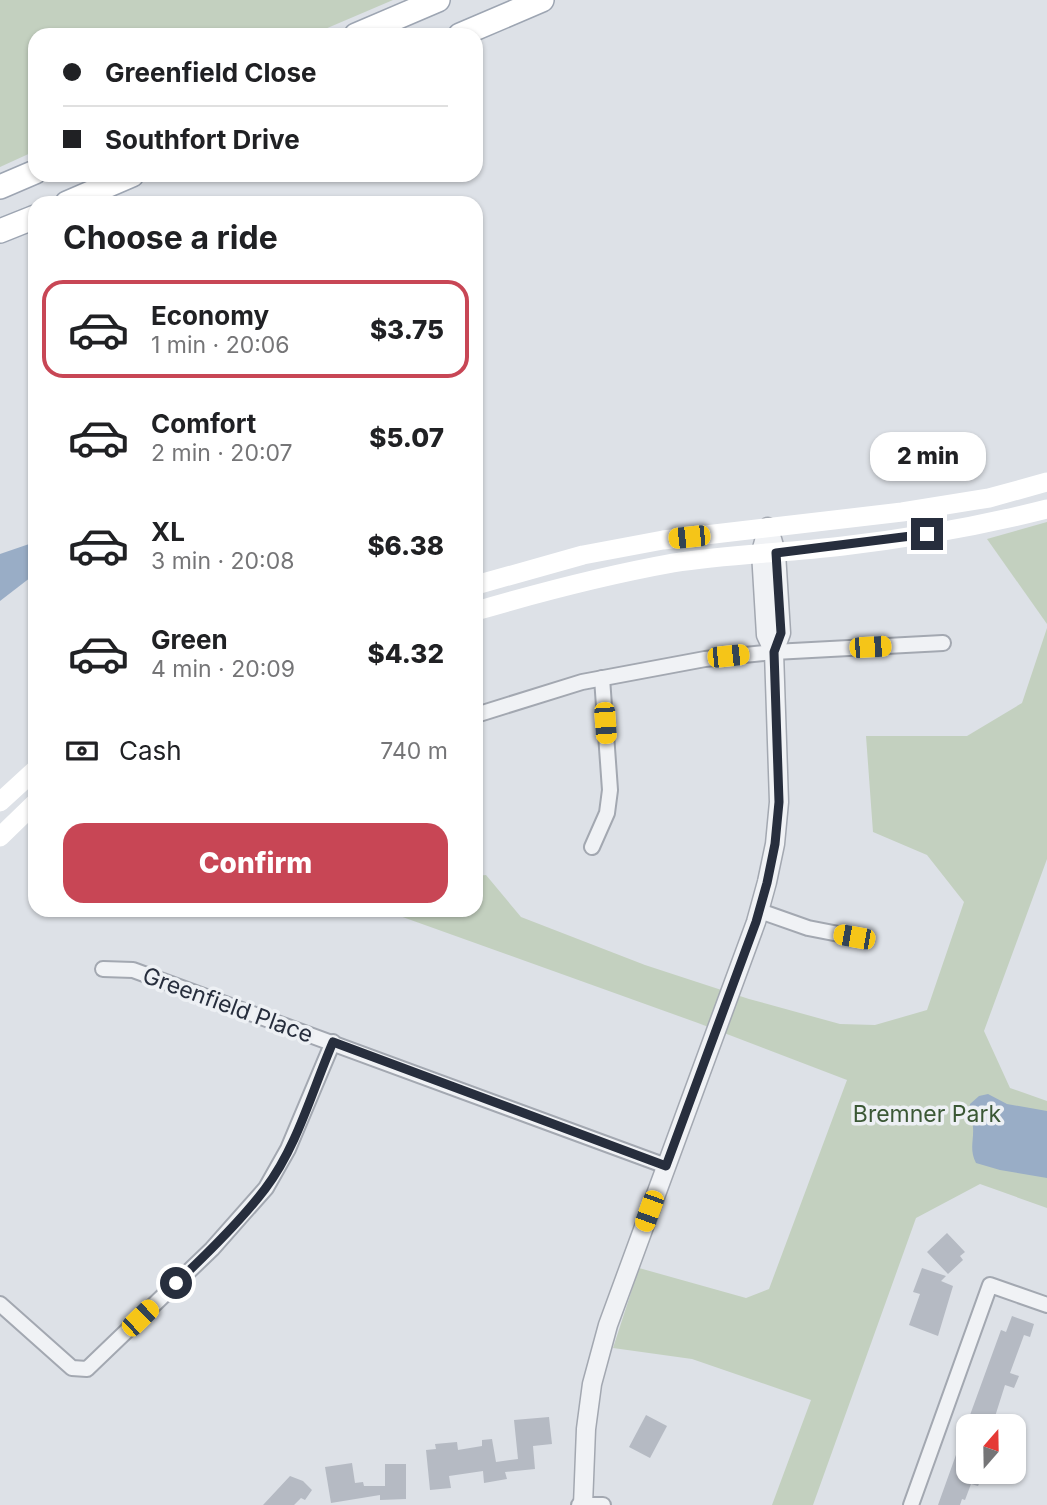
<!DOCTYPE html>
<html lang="en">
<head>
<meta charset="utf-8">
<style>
	body { margin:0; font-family:Inter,sans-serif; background:#f2f2f2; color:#202124; height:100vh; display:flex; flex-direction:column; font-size:26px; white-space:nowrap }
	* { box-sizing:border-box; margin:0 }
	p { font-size:23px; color:#757577 }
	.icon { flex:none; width:38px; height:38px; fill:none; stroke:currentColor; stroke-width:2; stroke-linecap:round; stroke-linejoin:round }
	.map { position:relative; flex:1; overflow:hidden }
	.sheet { position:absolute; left:28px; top:196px; width:455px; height:721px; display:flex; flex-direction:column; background:#fff; border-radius:21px; box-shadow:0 2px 5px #0004 }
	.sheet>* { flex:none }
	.hud { position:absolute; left:28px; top:28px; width:455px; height:154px; border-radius:21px; box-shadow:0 2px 5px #0004; display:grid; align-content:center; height:154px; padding:0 35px; background:#fff }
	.needle { width:46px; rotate:20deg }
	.buttons { position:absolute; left:956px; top:1414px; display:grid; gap:14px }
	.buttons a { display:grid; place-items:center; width:70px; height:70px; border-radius:14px; background:#fff; box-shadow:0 2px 5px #0004; font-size:35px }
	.end { position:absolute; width:32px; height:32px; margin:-16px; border:9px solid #272e3d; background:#fff; box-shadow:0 0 0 4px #fff }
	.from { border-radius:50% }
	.bubble { position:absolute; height:49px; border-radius:21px; background:#fff; box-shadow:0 2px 5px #0004; font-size:23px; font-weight:800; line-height:49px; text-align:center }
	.car { position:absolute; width:21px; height:42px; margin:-21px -10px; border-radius:9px; box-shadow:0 0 5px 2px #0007; background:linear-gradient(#f5c518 24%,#345 0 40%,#f5c518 0 76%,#345 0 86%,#f5c518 0) }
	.hud b { display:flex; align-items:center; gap:24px; height:66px; font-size:26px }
	.hud b+b { border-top:2px solid #e0e0e0 }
	.hud i { width:18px; height:18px; background:#202124 }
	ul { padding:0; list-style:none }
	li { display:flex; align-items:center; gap:21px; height:98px; margin:0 14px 10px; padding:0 21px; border:4px solid transparent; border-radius:21px }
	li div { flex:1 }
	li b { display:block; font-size:26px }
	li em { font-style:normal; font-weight:800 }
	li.selected { border-color:#c84655 }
	li>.icon { width:63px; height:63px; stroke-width:1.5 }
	h2 { padding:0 35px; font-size:32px; line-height:84px }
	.pay { display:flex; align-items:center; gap:18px; height:77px; padding:0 35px; font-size:26px }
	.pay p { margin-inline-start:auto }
	.button { display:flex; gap:14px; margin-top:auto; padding:14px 35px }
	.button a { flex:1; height:80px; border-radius:21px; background:#c84655; color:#fff; font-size:28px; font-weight:800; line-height:80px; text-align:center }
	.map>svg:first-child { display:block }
	.green { fill:#c3d0bf }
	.water { fill:#99adc6 }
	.building { fill:#b5bac3 }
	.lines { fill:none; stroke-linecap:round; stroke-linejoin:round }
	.minor-casing { stroke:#a3a8b1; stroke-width:18 }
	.tertiary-casing { stroke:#a3a8b1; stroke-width:21 }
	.primary-casing { stroke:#9da5b2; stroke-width:26 }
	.minor { stroke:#f0f2f5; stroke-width:14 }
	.tertiary { stroke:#f0f2f5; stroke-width:18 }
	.secondary { stroke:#fff; stroke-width:19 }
	.primary { stroke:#fff; stroke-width:23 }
	.route { stroke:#272e3d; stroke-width:9 }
	.labels { text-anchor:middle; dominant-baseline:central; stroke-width:7; stroke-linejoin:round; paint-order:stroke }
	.street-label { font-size:23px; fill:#272e3d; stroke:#edf0f4 }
	.park-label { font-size:23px; fill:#3b5835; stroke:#edf0f4 }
</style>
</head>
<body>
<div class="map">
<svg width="1047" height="1505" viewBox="0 0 1047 1505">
	<rect width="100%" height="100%" fill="#dde1e7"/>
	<g class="green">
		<path d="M0,0H393L311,35H35V151L0,167Z"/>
		<path d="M1047,522V624L987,539Z"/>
		<path d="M1047,628V859L984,1031L1010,1088L1047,1101V1208L980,1184L916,1218L813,1505H772L811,1400L692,1359L613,1348L639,1268L746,1298L769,1289L847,1080L698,1023L383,910H476V876L486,875L521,917L645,965L749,999L840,1024L875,1025L927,1010L964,902L927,855L873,832L866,736H967L1022,703Z"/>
	</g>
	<g class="water">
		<path d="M35,542V574L0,601V554Z"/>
		<path d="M988,1094L1007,1104L1047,1111V1178L1000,1170L976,1163C969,1149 974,1141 973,1127C972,1118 968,1116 970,1104L979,1096Z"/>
	</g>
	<g class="building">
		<path d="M947,1233L965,1252L960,1256L963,1260L948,1274L927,1252Z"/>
		<path d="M922,1268L946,1276L941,1281L953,1286L938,1336L909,1325L920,1294L913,1292Z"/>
		<path d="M1012,1316L1034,1324L1030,1337L1024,1335L1010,1373L1019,1376L1014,1388L1005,1385L992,1426H966L1001,1330L1006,1332Z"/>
		<path d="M646,1415L667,1426L650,1458L629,1447Z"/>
		<path d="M549,1417L552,1444L533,1446L535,1469L505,1472L507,1479L484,1483L483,1471L449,1476L451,1488L430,1490L426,1450L436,1449L435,1444L457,1442L458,1450L482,1446V1440L492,1439L496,1462L518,1459L514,1420Z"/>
		<path d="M966,1427L968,1472L983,1475L978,1486L971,1484L965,1500L962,1499L960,1505H938Z"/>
		<path d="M352,1463L355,1483L363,1482L364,1486H385V1464H406V1499L380,1500V1495L331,1503L325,1467Z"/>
		<path d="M290,1476L303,1481L312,1490L305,1500L301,1498L294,1505H263Z"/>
	</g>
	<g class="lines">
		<g class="minor-casing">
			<g id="minor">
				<path d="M476,715L582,682L705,659L774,652L943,643"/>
				<path d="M592,847L607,813L610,790L602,678"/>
				<path d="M760,911L808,928L854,937"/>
				<path d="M103,969L133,970L666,1166"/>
				<path d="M0,1304L72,1368L87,1369L212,1249L266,1188L288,1149L333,1042"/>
				<path d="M579,1505H603"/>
				<path d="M911,1505L990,1285L1047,1305"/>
			</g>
		</g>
		<g class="tertiary-casing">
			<g id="tertiary">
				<path d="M772,539L776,553L781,633L774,652"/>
				<path d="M583,1505L586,1429L592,1384L608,1325L756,922L767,882L775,844L779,802L774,652L766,635L761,552L768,527"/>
			</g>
		</g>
		<g class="primary-casing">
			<g id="primary">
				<path d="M356,35L438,0"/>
				<path d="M460,35L542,0"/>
				<path d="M0,187L35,172"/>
				<path d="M67,203L132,175"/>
				<path d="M0,231L35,217"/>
			</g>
		</g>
		<use href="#minor" class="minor"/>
		<use href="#tertiary" class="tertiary"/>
		<g class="secondary">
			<path d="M476,585L583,555L663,540L902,512L989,498L1047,482"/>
			<path d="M476,611C541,592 606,575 673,563C729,554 786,553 843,546C911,538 980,526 1047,509"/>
			<path d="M0,802L35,770"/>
			<path d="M0,837L35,803"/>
		</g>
		<use href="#primary" class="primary"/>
	</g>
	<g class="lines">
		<path class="route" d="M176,1283C207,1254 239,1223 265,1189C297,1147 312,1091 333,1042L666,1166L756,922L767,883L775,844L779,802L774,652L781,633L776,553L927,534"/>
	</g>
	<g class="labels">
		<g class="street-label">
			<text transform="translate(228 1005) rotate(20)">Greenfield Place</text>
		</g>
		<g class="park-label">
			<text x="927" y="1114">Bremner Park</text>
		</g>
	</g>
</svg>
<div class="buttons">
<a><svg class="needle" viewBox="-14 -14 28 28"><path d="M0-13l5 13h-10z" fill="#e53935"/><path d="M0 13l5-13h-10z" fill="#757577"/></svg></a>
</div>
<i class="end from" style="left:176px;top:1283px"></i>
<i class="end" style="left:927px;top:534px"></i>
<div class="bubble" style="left:870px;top:432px;width:116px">2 min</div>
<i class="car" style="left:689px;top:537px;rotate:264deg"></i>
<i class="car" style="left:870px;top:647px;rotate:87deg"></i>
<i class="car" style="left:728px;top:656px;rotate:84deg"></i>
<i class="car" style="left:605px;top:723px;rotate:176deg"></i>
<i class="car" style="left:854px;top:937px;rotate:280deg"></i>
<i class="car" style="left:649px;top:1211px;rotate:200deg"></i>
<i class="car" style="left:140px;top:1318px;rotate:46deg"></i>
<div class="hud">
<b><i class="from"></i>Greenfield Close</b>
<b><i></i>Southfort Drive</b>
</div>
<section class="sheet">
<h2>Choose a ride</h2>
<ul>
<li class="selected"><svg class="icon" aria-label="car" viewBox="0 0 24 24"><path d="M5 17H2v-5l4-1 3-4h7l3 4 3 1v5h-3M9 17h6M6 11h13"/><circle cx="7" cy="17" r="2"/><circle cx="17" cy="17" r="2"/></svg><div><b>Economy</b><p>1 min · 20:06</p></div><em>$3.75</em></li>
<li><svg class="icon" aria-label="car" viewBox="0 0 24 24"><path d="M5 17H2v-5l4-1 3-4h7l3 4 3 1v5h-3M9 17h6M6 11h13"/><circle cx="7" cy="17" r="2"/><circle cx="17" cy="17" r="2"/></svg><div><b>Comfort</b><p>2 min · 20:07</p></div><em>$5.07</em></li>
<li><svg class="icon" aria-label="car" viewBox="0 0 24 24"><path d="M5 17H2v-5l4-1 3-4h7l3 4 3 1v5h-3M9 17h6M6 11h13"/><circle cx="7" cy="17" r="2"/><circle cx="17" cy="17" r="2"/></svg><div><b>XL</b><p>3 min · 20:08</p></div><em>$6.38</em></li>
<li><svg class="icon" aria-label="car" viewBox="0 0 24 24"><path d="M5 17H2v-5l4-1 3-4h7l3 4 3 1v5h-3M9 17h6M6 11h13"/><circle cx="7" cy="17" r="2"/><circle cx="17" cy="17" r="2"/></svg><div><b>Green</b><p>4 min · 20:09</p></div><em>$4.32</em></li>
</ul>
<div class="pay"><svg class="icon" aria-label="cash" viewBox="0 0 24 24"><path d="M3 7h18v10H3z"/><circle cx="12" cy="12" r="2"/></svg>Cash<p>740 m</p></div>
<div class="button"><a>Confirm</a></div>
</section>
</div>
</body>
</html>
